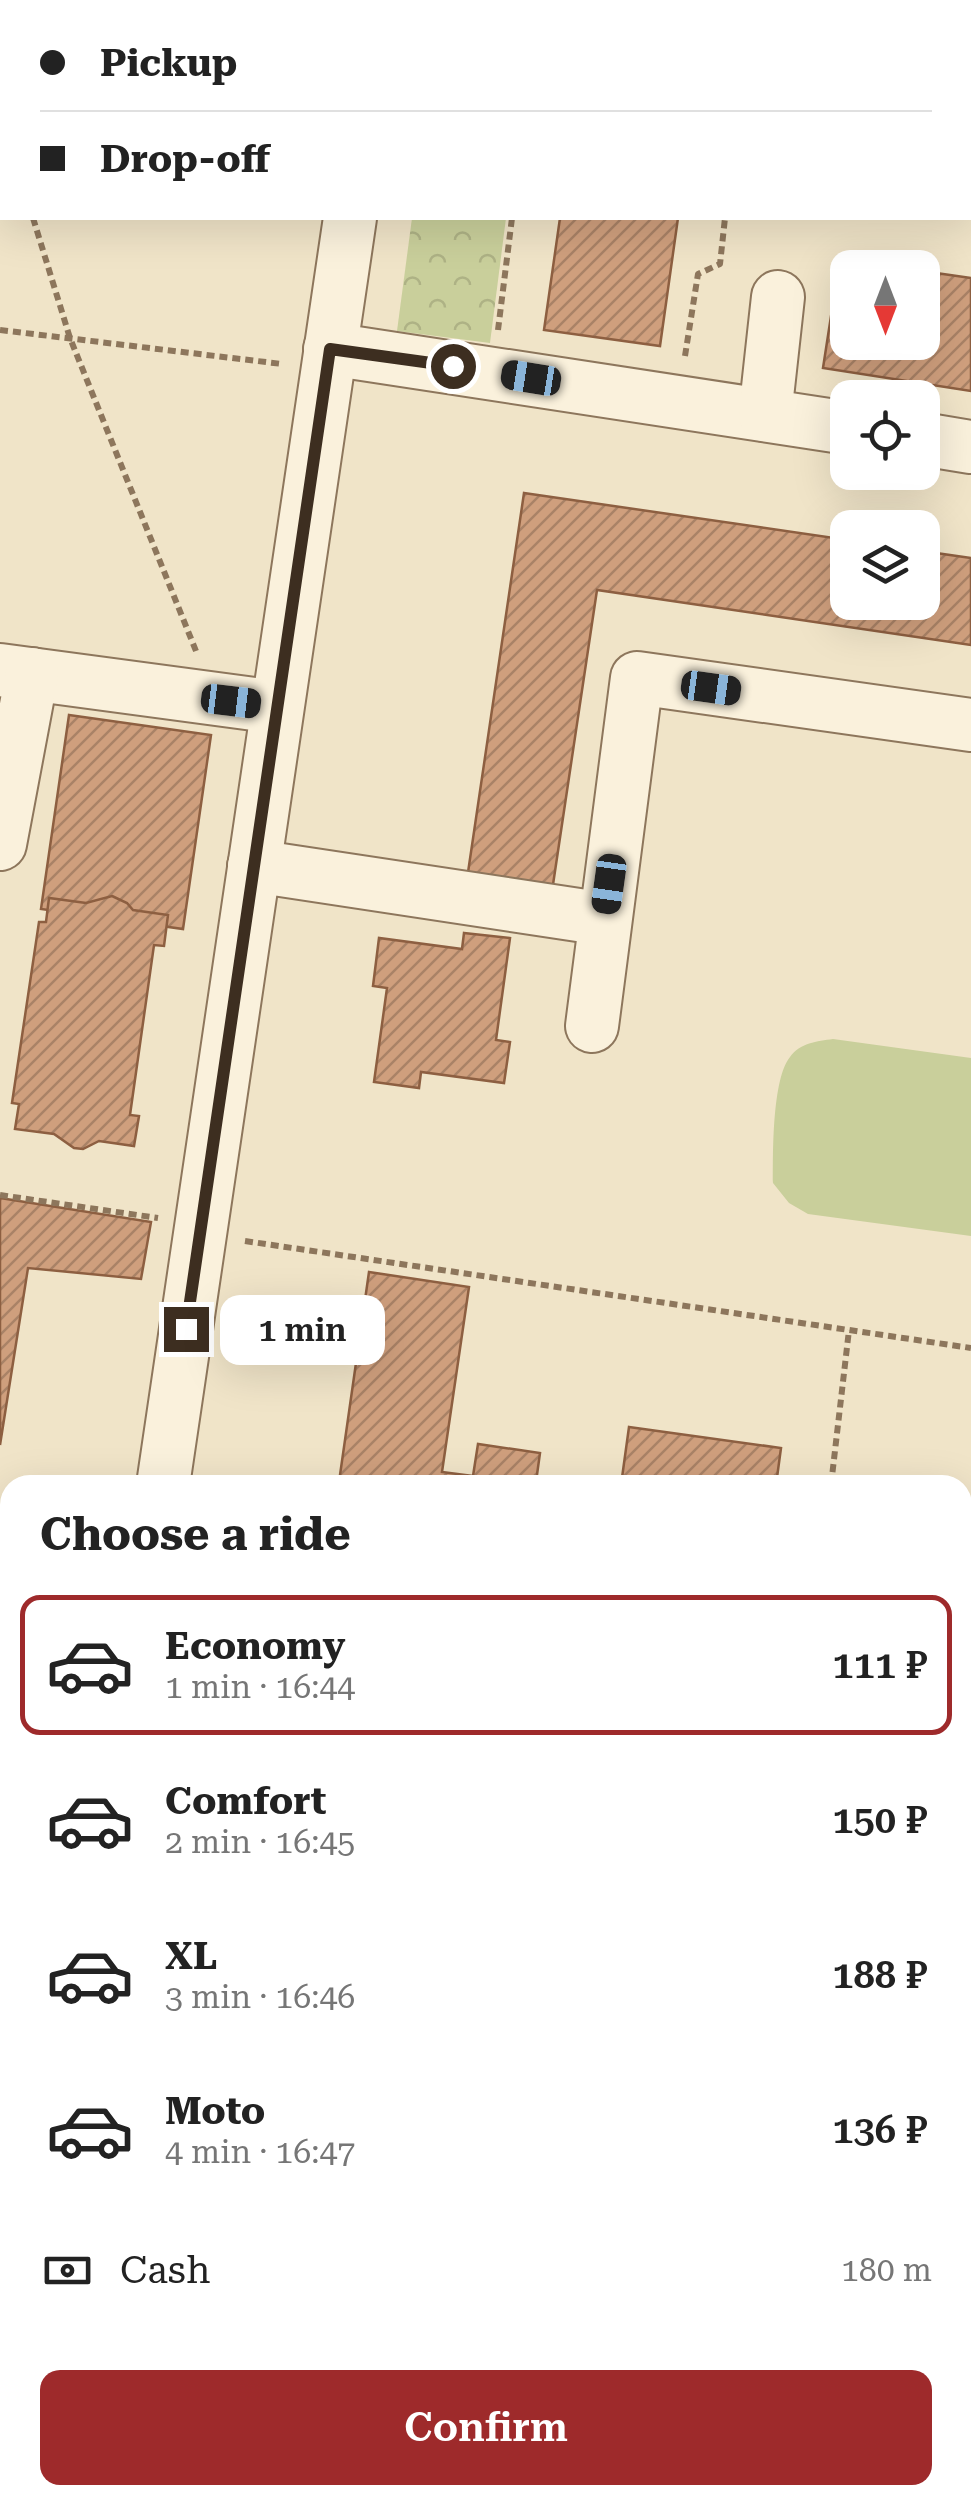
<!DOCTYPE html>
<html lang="en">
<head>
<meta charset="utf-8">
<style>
	body { margin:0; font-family:"Roboto Serif",serif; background:#f2f2f2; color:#222; height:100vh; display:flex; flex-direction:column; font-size:38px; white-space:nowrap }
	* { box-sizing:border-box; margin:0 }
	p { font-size:32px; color:#767676 }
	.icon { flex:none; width:55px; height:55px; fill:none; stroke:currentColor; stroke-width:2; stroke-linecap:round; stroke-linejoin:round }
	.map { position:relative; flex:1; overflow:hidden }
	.panel { position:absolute; left:0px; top:1475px; width:972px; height:1030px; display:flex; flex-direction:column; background:#fff; border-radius:30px 30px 0 0; box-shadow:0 10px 40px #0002 }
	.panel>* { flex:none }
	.top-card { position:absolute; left:0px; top:0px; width:972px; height:220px; box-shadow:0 10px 40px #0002; display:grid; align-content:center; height:220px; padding:0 40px; background:#fff }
	.needle { width:65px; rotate:180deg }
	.controls { position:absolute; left:830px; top:250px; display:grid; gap:20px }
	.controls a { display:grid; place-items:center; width:110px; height:110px; border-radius:20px; background:#fff; box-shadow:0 10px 40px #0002; font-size:50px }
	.end { position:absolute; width:45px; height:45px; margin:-22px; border:12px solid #3d2e20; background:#fff; box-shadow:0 0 0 5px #fff }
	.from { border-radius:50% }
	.bubble { position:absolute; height:70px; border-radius:20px; background:#fff; box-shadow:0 10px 40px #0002; font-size:32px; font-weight:600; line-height:70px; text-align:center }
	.car { position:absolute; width:30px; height:60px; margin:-30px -15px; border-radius:12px; box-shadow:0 0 8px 2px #0007; background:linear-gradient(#222 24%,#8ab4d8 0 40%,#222 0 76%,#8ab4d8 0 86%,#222 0) }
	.top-card b { display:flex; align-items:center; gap:35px; height:95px; font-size:38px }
	.top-card b+b { border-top:2px solid #e0e0e0 }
	.top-card i { width:25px; height:25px; background:#222 }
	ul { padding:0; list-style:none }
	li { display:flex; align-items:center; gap:30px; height:140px; margin:0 20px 15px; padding:0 20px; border:5px solid transparent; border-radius:20px }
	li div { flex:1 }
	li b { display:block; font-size:38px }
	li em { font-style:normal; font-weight:600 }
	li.selected { border-color:#9e2a2b }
	li>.icon { width:90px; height:90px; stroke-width:1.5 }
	h2 { padding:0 40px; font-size:45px; line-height:120px }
	.pay { display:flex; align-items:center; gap:25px; height:110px; padding:0 40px; font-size:38px }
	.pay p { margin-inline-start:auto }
	.action { display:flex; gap:20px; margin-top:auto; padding:20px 40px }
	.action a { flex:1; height:115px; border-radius:20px; background:#9e2a2b; color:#fff; font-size:40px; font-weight:600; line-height:115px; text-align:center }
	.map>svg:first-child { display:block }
	.grass { fill:url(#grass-dots) }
	.forest { fill:url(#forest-crowns) }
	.pitch { fill:#c9cf9b }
	.building { fill:url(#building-hatch); stroke:#8d5f41; stroke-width:2.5 }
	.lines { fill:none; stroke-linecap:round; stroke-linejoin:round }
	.minor-casing { stroke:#8d765c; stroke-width:56 }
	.major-casing { stroke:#5b4430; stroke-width:59 }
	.path { stroke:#8d765c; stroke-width:6; stroke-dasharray:8 5; stroke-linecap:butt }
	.minor { stroke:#faf1dc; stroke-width:52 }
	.major { stroke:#f3d9a0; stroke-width:55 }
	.route { stroke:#3d2e20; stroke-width:12 }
</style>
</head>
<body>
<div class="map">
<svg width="971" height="2505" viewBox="0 0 971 2505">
	<defs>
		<pattern id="grass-dots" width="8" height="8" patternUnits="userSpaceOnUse" patternTransform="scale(2.5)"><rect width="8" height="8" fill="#c9cf9b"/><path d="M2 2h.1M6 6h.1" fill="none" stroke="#aeb285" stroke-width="1.8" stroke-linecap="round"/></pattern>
		<pattern id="forest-crowns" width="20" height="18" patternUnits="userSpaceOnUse" patternTransform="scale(2.5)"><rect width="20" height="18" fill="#c9cf9b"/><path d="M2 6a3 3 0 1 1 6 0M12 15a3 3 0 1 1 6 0" fill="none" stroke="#aeb285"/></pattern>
		<pattern id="building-hatch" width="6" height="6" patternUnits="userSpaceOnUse" patternTransform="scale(2.5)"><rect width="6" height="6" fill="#cf9f7d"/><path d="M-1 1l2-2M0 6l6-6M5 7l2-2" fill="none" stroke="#a98266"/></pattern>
	</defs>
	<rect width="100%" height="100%" fill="#f0e4c8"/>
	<path class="grass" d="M359,0H643L660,2H376Z"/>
	<path class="forest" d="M412,218H506L490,343L397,331Z"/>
	<path class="pitch" d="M833,1039L971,1058V1236L808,1214L789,1203L773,1183C773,1154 772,1079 790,1057C800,1043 817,1041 833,1039Z"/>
	<g class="building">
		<path d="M560,218H678L660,346L544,330Z"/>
		<path d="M840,258L903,268H848V342H922V271L971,278V391L823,368Z"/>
		<path d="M524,493L848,540V602H922V551L971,558V645L597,590L551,898L466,886Z"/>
		<path d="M69,715L211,735L183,929L41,909Z"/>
		<path d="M112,896L127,903L133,910L168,915L164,946L154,945L130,1115L139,1116L134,1146L99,1141L83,1149L74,1148L54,1134L15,1129L19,1104L12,1103L39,922H46L49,898L86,903Z"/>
		<path d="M464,933L510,938L496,1040L510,1042L504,1083L421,1072L419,1088L374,1082L387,988L373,986L379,938L462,949Z"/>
		<path d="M0,1198L151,1222L141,1279L28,1268L0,1445Z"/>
		<path d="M369,1272L469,1287L442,1472L473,1476L478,1444L540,1453L536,1482L559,1485H362L339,1482Z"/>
		<path d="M629,1427L781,1448L776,1485H621Z"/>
		<path d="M962,1762L971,1763V1843L962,1842Z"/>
		<path d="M222,2495H309L308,2505H220Z"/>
		<path d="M883,2495H959L958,2505L882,2502Z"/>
	</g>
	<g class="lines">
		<g class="minor-casing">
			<g id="minor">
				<path d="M330,349L848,428"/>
				<path d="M765,415L778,297"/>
				<path d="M922,439L971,447"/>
				<path d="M0,670L277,707"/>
				<path d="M0,844L32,674"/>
				<path d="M254,866L605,919"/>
				<path d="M592,1026L637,678L971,725"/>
				<path d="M163,1485L350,218"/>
				<path d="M962,1954H971"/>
				<path d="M0,2196L10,2198"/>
				<path d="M12,2505L13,2495"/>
				<path d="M377,2505L378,2495"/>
			</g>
		</g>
		<g class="major-casing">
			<g id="major">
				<path d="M122,0L139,2"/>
				<path d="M906,0L922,2"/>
				<path d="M970,10H971"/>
				<path d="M970,119L971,120"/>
			</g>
		</g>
		<g class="path">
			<path d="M428,2V0"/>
			<path d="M0,62L2,63"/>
			<path d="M0,110L2,118"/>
			<path d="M970,209H971"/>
			<path d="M33,218L70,338L196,651"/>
			<path d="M0,330L282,364"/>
			<path d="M498,330L512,218"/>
			<path d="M685,356L698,274L720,264L725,218"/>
			<path d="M0,1195L158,1218"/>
			<path d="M245,1241L971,1348"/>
			<path d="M831,1485L849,1330"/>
			<path d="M962,1725L971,1726"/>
			<path d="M521,2505L531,2495"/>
		</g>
		<use href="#minor" class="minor"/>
		<use href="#major" class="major"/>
	</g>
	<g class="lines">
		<path class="route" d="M186,1329L330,349L453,366"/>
	</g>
</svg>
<div class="controls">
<a><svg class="needle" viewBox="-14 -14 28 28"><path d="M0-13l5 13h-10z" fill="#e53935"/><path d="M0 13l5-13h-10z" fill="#767676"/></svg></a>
<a><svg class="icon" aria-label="locate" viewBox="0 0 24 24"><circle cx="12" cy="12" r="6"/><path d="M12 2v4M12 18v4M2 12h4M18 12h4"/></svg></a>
<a><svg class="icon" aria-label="layers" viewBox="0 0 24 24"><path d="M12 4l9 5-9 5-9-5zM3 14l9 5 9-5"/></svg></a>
</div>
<i class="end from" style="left:453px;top:366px"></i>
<i class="end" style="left:186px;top:1329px"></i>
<div class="bubble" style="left:220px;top:1295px;width:165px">1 min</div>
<i class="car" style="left:531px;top:378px;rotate:279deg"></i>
<i class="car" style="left:711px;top:688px;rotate:98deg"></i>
<i class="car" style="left:231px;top:701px;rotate:97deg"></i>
<i class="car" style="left:609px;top:884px;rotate:188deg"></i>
<div class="top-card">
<b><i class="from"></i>Pickup</b>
<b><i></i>Drop-off</b>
</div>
<section class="panel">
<h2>Choose a ride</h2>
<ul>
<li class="selected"><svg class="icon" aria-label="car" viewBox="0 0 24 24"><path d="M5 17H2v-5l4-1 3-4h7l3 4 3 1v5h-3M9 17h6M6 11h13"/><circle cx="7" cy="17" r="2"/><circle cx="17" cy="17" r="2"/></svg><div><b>Economy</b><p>1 min · 16:44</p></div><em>111 ₽</em></li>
<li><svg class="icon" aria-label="car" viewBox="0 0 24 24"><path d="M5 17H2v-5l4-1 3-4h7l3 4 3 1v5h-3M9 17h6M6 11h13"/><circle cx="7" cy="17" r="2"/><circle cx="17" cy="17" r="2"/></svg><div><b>Comfort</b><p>2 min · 16:45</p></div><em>150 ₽</em></li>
<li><svg class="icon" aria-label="car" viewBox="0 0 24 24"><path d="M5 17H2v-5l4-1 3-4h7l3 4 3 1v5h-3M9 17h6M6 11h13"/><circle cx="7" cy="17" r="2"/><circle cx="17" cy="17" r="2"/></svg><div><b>XL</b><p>3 min · 16:46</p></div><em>188 ₽</em></li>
<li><svg class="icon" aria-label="car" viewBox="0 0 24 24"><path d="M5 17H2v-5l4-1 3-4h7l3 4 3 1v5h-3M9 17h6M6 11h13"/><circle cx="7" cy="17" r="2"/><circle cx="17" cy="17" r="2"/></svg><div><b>Moto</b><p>4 min · 16:47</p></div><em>136 ₽</em></li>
</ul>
<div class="pay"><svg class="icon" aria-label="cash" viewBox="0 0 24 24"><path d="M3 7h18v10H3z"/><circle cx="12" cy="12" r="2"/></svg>Cash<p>180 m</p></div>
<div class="action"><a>Confirm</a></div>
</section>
</div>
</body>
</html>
